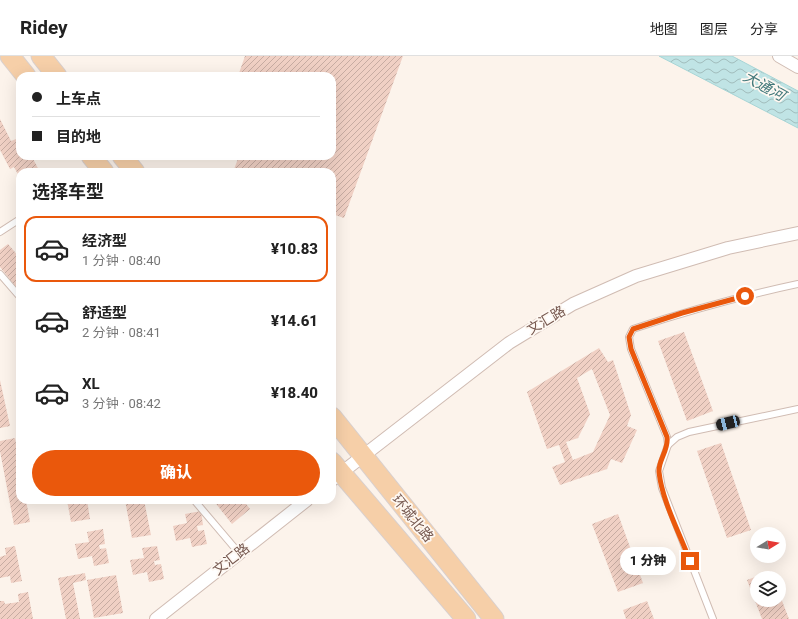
<!DOCTYPE html>
<html lang="zh">
<head>
<meta charset="utf-8">
<style>
	body { margin:0; font-family:Roboto,"Noto Sans SC",sans-serif; background:#f6f6f6; color:#222; height:100vh; display:flex; flex-direction:column; font-size:15px; white-space:nowrap }
	* { box-sizing:border-box; margin:0 }
	p { font-size:13px; color:#767676 }
	.icon { flex:none; width:22px; height:22px; fill:none; stroke:currentColor; stroke-width:2; stroke-linecap:round; stroke-linejoin:round }
	.map { position:relative; flex:1; overflow:hidden }
	.details { position:absolute; left:16px; top:112px; width:320px; height:336px; display:flex; flex-direction:column; background:#fff; border-radius:12px; box-shadow:0 4px 16px #0002 }
	.details>* { flex:none }
	.top-card { position:absolute; left:16px; top:16px; width:320px; height:88px; border-radius:12px; box-shadow:0 4px 16px #0002; display:grid; align-content:center; height:88px; padding:0 16px; background:#fff }
	.needle { width:26px; rotate:79deg }
	.tools { position:absolute; left:750px; top:471px; display:grid; gap:8px }
	.tools a { display:grid; place-items:center; width:36px; height:36px; border-radius:50%; background:#fff; box-shadow:0 4px 16px #0002; font-size:20px }
	.end { position:absolute; width:18px; height:18px; margin:-9px; border:5px solid #ea580c; background:#fff; box-shadow:0 0 0 2px #fff }
	.from { border-radius:50% }
	.bubble { position:absolute; height:28px; border-radius:14px; background:#fff; box-shadow:0 4px 16px #0002; font-size:13px; font-weight:800; line-height:28px; text-align:center }
	.car { position:absolute; width:12px; height:24px; margin:-12px -6px; border-radius:5px; box-shadow:0 0 3px 1px #0007; background:linear-gradient(#222 24%,#8ab4d8 0 40%,#222 0 76%,#8ab4d8 0 86%,#222 0) }
	.top-card b { display:flex; align-items:center; gap:14px; height:38px; font-size:15px }
	.top-card b+b { border-top:1px solid #e0e0e0 }
	.top-card i { width:10px; height:10px; background:#222 }
	ul { padding:0; list-style:none }
	li { display:flex; align-items:center; gap:12px; height:66px; margin:0 8px 6px; padding:0 8px; border:2px solid transparent; border-radius:12px }
	li div { flex:1 }
	li b { display:block; font-size:15px }
	li em { font-style:normal; font-weight:800 }
	li.current { border-color:#ea580c }
	li>.icon { width:36px; height:36px; stroke-width:1.5 }
	h2 { padding:0 16px; font-size:18px; line-height:48px }
	.button { display:flex; gap:8px; margin-top:auto; padding:8px 16px }
	.button a { flex:1; height:46px; border-radius:24px; background:#ea580c; color:#fff; font-size:16px; font-weight:800; line-height:46px; text-align:center }
	header { display:flex; align-items:center; gap:24px; box-sizing:border-box; height:56px; padding:0 20px; background:#fff; border-bottom:1px solid #e0e0e0 }
	header strong { font-size:19px }
	nav { display:flex; gap:22px; margin-inline-start:auto; font-size:14px }
	.map>svg:first-child { display:block }
	.water { fill:url(#water-waves); stroke:#a7d5d6 }
	.building { fill:url(#building-hatch); fill-rule:evenodd }
	.lines { fill:none; stroke-linecap:round; stroke-linejoin:round }
	.service-casing { stroke:#d0bcb3; stroke-width:8 }
	.minor-casing { stroke:#d0bcb3; stroke-width:14 }
	.primary-casing { stroke:#d9d0ce; stroke-width:21 }
	.service { stroke:#fff; stroke-width:6 }
	.minor { stroke:#fff; stroke-width:12 }
	.primary { stroke:#f6cfa8; stroke-width:19 }
	.route { stroke:#ea580c; stroke-width:5 }
	.labels { text-anchor:middle; dominant-baseline:central; stroke-width:3.5; stroke-linejoin:round; paint-order:stroke }
	.street-label { font-size:14px; fill:#76584f; stroke:#fef8f2 }
	.water-label { font-size:15px; font-style:italic; fill:#42787a; stroke:#fef8f2 }
</style>
</head>
<body>
<header>
<strong>Ridey</strong>
<nav><a>地图</a><a>图层</a><a>分享</a></nav>
</header>
<div class="map">
<svg width="798" height="563" viewBox="0 0 798 563">
	<defs>
		<pattern id="water-waves" width="16" height="10" patternUnits="userSpaceOnUse"><rect width="16" height="10" fill="#c0e4e5"/><path d="M0 5q4-4 8 0t8 0" fill="none" stroke="#a1bcbc"/></pattern>
		<pattern id="building-hatch" width="6" height="6" patternUnits="userSpaceOnUse"><rect width="6" height="6" fill="#f0d0c4"/><path d="M-1 1l2-2M0 6l6-6M5 7l2-2" fill="none" stroke="#c7aca2"/></pattern>
	</defs>
	<rect width="100%" height="100%" fill="#fcf3eb"/>
	<path class="water" d="M659,0H732L798,35V72Z"/>
	<g class="building">
		<path d="M245,0H403L344,162L332,158V116H233L239,100H332V20H238Z"/>
		<path d="M0,63L11,85L16,83L20,90V100H25L27,103L32,101L40,116H20V122L14,111L10,113L0,94Z"/>
		<path d="M8,188L20,202V236L0,211V194Z"/>
		<path d="M684,276L713,355L687,365L658,285Z"/>
		<path d="M599,292L608,306L613,304L631,359L627,370L637,374L622,407L611,403L607,413L560,429L552,411L565,406L559,389L547,393L527,336ZM592,313L610,359L593,396L573,404L566,386L578,382L590,358L577,322Z"/>
		<path d="M0,324L10,370L0,372Z"/>
		<path d="M15,382L20,409V444H26L30,466L14,469L0,395V385Z"/>
		<path d="M721,387L751,474L727,482L697,395Z"/>
		<path d="M67,444H87L90,463L71,466Z"/>
		<path d="M125,444H144L151,479L132,482Z"/>
		<path d="M213,444H243L250,453L232,468Z"/>
		<path d="M201,455L203,469L197,470L198,475L204,474L207,488L192,491L190,482L176,485L173,470L187,467L185,458Z"/>
		<path d="M618,458L643,527L618,536L592,468Z"/>
		<path d="M103,473L105,488L99,489L100,493L106,492L109,507L94,510L92,500L78,503L75,488L89,486L87,476Z"/>
		<path d="M15,490L22,525L11,527L10,520L0,522V501L6,499L5,492Z"/>
		<path d="M157,490L160,504L154,505L155,509L161,508L164,523L149,526L147,516L133,519L130,504L144,502L142,492Z"/>
		<path d="M771,515L773,522H757V544H779V537L789,563H762L747,524Z"/>
		<path d="M85,517L86,524L73,527L80,563H66L58,522Z"/>
		<path d="M116,519L123,557L94,562L87,524Z"/>
		<path d="M28,536L33,563H0V545H4L5,548L19,546L18,538Z"/>
		<path d="M647,545L654,563H626L623,554Z"/>
	</g>
	<g class="lines">
		<g class="service-casing">
			<g id="service">
				<path d="M0,176L20,163"/>
				<path d="M0,218L20,241"/>
				<path d="M668,389L677,381L689,376L798,353"/>
				<path d="M194,444L239,497"/>
				<path d="M713,563L662,432L659,415L668,389L667,381L631,293L629,281L633,273C687,255 742,240 798,228"/>
			</g>
		</g>
		<g class="minor-casing">
			<g id="minor">
				<path d="M779,0L798,11"/>
				<path d="M332,424L509,287L573,248L636,220L728,192L798,177"/>
				<path d="M156,563L307,444"/>
			</g>
		</g>
		<g class="primary-casing">
			<g id="primary">
				<path d="M10,0L26,20"/>
				<path d="M41,0L57,20"/>
				<path d="M91,100L104,116"/>
				<path d="M122,100L135,116"/>
				<path d="M332,361L494,563"/>
				<path d="M332,406L466,563"/>
			</g>
		</g>
		<use href="#service" class="service"/>
		<use href="#minor" class="minor"/>
		<use href="#primary" class="primary"/>
	</g>
	<g class="lines">
		<path class="route" d="M690,505C680,478 662,445 659,416C658,404 669,394 667,381L631,293L629,281L633,273L682,257L745,240"/>
	</g>
	<g class="labels">
		<g class="street-label">
			<text transform="translate(546 264) rotate(-31)">文汇路</text>
			<text transform="translate(413 462) rotate(51)">环城北路</text>
			<text transform="translate(231 503) rotate(-38)">文汇路</text>
		</g>
		<g class="water-label">
			<text transform="translate(764 30) rotate(29)">大通河</text>
		</g>
	</g>
</svg>
<div class="tools">
<a><svg class="needle" viewBox="-14 -14 28 28"><path d="M0-13l5 13h-10z" fill="#e53935"/><path d="M0 13l5-13h-10z" fill="#767676"/></svg></a>
<a><svg class="icon" aria-label="layers" viewBox="0 0 24 24"><path d="M12 4l9 5-9 5-9-5zM3 14l9 5 9-5"/></svg></a>
</div>
<i class="end from" style="left:745px;top:240px"></i>
<i class="end" style="left:690px;top:505px"></i>
<div class="bubble" style="left:620px;top:491px;width:56px">1 分钟</div>
<i class="car" style="left:728px;top:367px;rotate:256deg"></i>
<div class="top-card">
<b><i class="from"></i>上车点</b>
<b><i></i>目的地</b>
</div>
<section class="details">
<h2>选择车型</h2>
<ul>
<li class="current"><svg class="icon" aria-label="car" viewBox="0 0 24 24"><path d="M5 17H2v-5l4-1 3-4h7l3 4 3 1v5h-3M9 17h6M6 11h13"/><circle cx="7" cy="17" r="2"/><circle cx="17" cy="17" r="2"/></svg><div><b>经济型</b><p>1 分钟 · 08:40</p></div><em>¥10.83</em></li>
<li><svg class="icon" aria-label="car" viewBox="0 0 24 24"><path d="M5 17H2v-5l4-1 3-4h7l3 4 3 1v5h-3M9 17h6M6 11h13"/><circle cx="7" cy="17" r="2"/><circle cx="17" cy="17" r="2"/></svg><div><b>舒适型</b><p>2 分钟 · 08:41</p></div><em>¥14.61</em></li>
<li><svg class="icon" aria-label="car" viewBox="0 0 24 24"><path d="M5 17H2v-5l4-1 3-4h7l3 4 3 1v5h-3M9 17h6M6 11h13"/><circle cx="7" cy="17" r="2"/><circle cx="17" cy="17" r="2"/></svg><div><b>XL</b><p>3 分钟 · 08:42</p></div><em>¥18.40</em></li>
</ul>
<div class="button"><a>确认</a></div>
</section>
</div>
</body>
</html>
